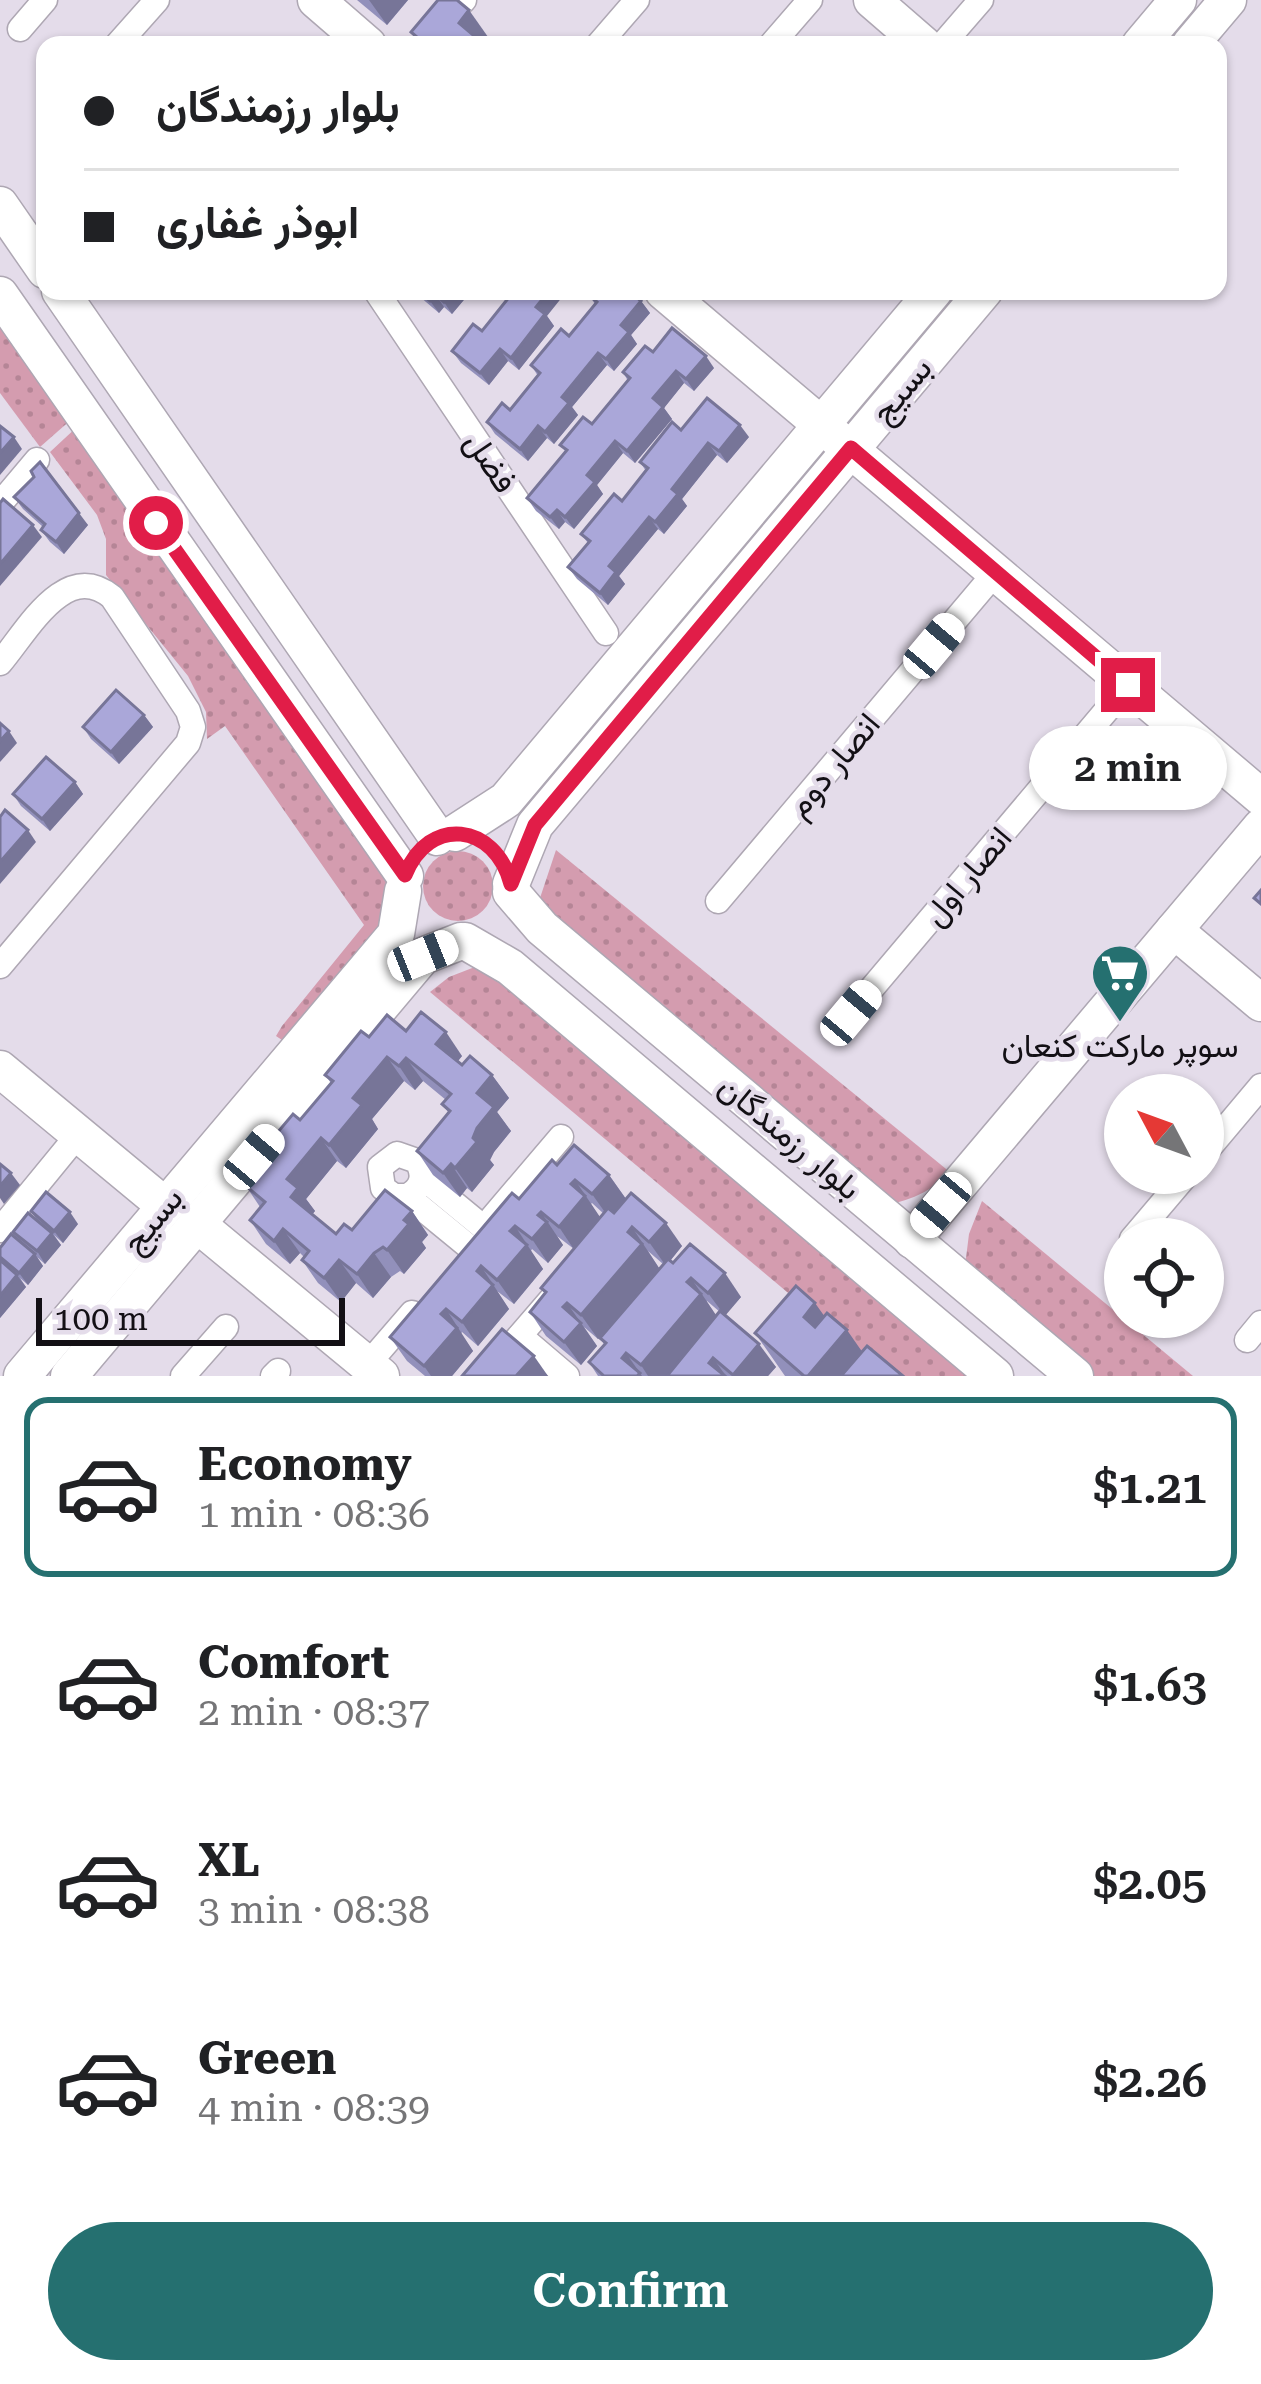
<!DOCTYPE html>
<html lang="en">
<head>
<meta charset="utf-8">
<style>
	body { margin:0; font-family:"Roboto Serif",Vazirmatn,serif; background:#f6f6f6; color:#202124; height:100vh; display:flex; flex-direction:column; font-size:45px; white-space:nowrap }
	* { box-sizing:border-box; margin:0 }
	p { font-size:39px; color:#757577 }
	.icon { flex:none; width:66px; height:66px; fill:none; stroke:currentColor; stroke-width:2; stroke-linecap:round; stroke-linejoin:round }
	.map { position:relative; height:1376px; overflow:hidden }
	.panel { display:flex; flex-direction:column; background:#fff; flex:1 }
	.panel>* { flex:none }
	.banner { position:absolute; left:36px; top:36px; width:1191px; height:264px; border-radius:24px; box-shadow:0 3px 9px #0004; display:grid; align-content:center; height:264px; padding:0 48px; background:#fff }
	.needle { width:78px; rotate:311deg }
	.fabs { position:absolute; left:1104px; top:1074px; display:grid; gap:24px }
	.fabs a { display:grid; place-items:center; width:120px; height:120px; border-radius:50%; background:#fff; box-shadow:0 3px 9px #0004; font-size:60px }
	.scale { position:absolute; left:36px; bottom:30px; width:309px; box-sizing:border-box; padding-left:12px; border:6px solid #131015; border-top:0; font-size:33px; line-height:42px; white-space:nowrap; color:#131015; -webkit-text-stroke:9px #e4dcea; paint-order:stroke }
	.end { position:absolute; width:54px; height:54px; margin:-27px; border:15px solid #e11d48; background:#fff; box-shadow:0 0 0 6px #fff }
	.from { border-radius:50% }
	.bubble { position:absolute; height:84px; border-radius:42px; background:#fff; box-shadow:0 3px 9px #0004; font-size:39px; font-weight:600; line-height:84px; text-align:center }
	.car { position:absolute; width:36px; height:72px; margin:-36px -18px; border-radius:15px; box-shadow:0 0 9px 3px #0007; background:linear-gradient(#fff 24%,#345 0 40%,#fff 0 76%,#345 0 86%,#fff 0) }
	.banner b { display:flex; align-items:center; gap:42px; height:114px; font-size:45px }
	.banner b+b { border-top:3px solid #e0e0e0 }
	.banner i { width:30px; height:30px; background:#202124 }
	ul { padding:21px 0 0; list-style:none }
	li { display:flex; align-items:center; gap:36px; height:180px; margin:0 24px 18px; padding:0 24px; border:6px solid transparent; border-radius:24px }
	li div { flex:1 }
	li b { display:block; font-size:45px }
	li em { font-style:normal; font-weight:600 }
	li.current { border-color:#257070 }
	li>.icon { width:108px; height:108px; stroke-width:1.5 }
	.cta { display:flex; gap:24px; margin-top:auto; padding:24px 48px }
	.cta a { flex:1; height:138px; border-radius:72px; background:#257070; color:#fff; font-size:48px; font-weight:600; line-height:138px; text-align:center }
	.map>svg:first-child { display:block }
	.grass { fill:url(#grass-dots) }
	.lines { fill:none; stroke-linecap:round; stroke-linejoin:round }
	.street-casing { stroke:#aea7b3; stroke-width:27 }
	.secondary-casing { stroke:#aea7b3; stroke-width:39 }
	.street { stroke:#fff; stroke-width:24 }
	.secondary { stroke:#fff; stroke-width:36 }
	.wall { fill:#9290bb; fill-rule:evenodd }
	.shaded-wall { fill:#777598 }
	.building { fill:#aaa7d9; stroke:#777598; stroke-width:3 }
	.route { stroke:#e11d48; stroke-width:15 }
	.labels { text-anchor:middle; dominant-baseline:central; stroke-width:9; stroke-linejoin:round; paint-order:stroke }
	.street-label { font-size:33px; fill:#131015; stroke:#e4dcea }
	.poi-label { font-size:33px; fill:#131015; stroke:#e4dcea }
</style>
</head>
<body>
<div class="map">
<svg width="1261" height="1376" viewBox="0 0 1261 1376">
	<defs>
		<pattern id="grass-dots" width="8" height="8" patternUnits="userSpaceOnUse" patternTransform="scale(3)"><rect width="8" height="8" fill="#d49caf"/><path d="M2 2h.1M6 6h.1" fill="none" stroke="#b58596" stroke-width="1.8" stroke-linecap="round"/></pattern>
	</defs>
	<rect width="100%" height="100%" fill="#e4dcea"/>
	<g class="grass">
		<path d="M0,313L73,418L40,447L0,393Z"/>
		<path d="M79,425L392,880L383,922L285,1042L276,1036L282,1026L364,925L225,726L207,739L206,712L188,676L106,575V539L97,515L50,452Z"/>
		<path d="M556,850L951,1173C927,1194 904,1204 872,1206L539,901Z"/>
		<circle cx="458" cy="886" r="35"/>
		<path d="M480,965L996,1376H887L430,992L449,977Z"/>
		<path d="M982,1201L1193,1376H1075L963,1282L969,1234Z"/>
	</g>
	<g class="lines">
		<g class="street-casing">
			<g id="street">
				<path d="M462,2L464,0"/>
				<path d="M20,29L45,0"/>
				<path d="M117,45L157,0"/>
				<path d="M598,45L637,0"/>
				<path d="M771,45L810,0"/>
				<path d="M942,45L981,0"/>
				<path d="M376,291L606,633"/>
				<path d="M0,504L37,460"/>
				<path d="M0,663C28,630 65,559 112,597L188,711L193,727L188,743L0,966"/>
				<path d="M718,901L995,573"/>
				<path d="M851,1013L1128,685"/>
				<path d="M1203,1155L1261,1086"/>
				<path d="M422,1177L484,1228"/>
				<path d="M407,1196C423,1188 425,1175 417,1161L397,1154L380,1167L383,1188L394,1196H407L468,1246"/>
				<path d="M492,1218L561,1137"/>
				<path d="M0,1230L77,1136"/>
				<path d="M1132,1239L1188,1173"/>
				<path d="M520,1336L567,1376"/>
				<path d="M1247,1340L1261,1323"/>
				<path d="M368,1364L412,1313"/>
				<path d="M183,1376L226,1327"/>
				<path d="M273,1376L278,1371"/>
				<path d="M485,1376L554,1296"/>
			</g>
		</g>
		<g class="secondary-casing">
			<g id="secondary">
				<path d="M316,0L368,45"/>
				<path d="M872,0L924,45"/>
				<path d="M1140,45L1178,0"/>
				<path d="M1190,45L1228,0"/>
				<path d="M0,205L45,270"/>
				<path d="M60,291L437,837"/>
				<path d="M663,291L1261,797"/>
				<path d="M0,295L405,876"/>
				<path d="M455,833L506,800L934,291"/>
				<path d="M511,884L535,825L984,291"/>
				<path d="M511,892L542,928L1075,1376"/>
				<path d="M1174,930L1261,1003"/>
				<path d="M465,941L510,967L995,1376"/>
				<path d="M0,1069L164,1205"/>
				<path d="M197,1224L381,1376"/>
				<path d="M912,1240L1261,827"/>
				<path d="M22,1376L396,934L403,891"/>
				<path d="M69,1376L423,956L461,941"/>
			</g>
		</g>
		<use href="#street" class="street"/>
		<use href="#secondary" class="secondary"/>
	</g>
	<g class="wall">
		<path d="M357,0H408L387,25Z"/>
		<path d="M413,291H465L468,295L452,314L444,307L439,313Z"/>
		<path d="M589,295L641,301L650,313L631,335L637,344L614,371L607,365L572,407L578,415L554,444L547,438L528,461L495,434L487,422L510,410L538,376L531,365L569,336L595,304Z"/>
		<path d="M547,316L554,326L519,370L508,361L489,385L461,363L452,351L482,331Z"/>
		<path d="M653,352L714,368L694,391L684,383L664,408L672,419L635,463L623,453L597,485L603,494L574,529L565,522L559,529L536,511L527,498L566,452L560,445L592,424L628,381L623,372Z"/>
		<path d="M681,430L749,437L727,463L717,455L682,499L687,506L664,534L658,529L619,576L625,584L608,605L577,579L568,567L588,543L581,534L622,501L646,471L640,462Z"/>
		<path d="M34,477L88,525L64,554L50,542L41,530L43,527L23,509L14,497Z"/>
		<path d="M144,715L153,727L119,764L91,739L83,727Z"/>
		<path d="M75,782L83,794L50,831L21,806L13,794Z"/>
		<path d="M406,1031L462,1056L458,1061L462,1065L492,1075L509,1098L497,1112L511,1131L494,1152L490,1160L494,1165L472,1192L467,1188L460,1197L433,1175L417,1151L449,1113L442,1104L446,1100L423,1081L415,1090L404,1081L372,1119L378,1129L346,1168L337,1161L306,1199L315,1211L312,1214L336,1234L412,1211L428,1235L422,1242L426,1248L404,1274L400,1271L391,1277L373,1298L356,1283L341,1302L318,1283L302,1260L304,1257L300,1253L290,1264L266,1244L250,1220L260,1207L246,1186L262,1166L256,1158L300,1120L331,1083L325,1075L369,1037Z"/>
		<path d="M557,1165L609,1175L626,1199L682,1246L670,1261L741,1297L725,1315L776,1367L768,1376H598L589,1362L604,1344L600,1338L663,1264L648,1251L659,1268L598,1339L584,1327L597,1346L581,1365L546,1336L530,1312L545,1294L541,1288L574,1249L557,1236L563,1245L548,1263L532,1249L531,1251L543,1269L514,1304L497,1291L509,1309L478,1346L462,1332L461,1334L473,1351L452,1376H425L407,1361L390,1337L519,1199ZM592,1203L604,1214L600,1218L591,1204ZM707,1301L720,1312L716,1316L707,1302Z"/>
		<path d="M31,1211L78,1224L63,1243L54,1235L61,1245L45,1264L37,1257L43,1266L28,1285L20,1278L26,1287L0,1318V1248L19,1241L13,1232L37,1220Z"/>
		<path d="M825,1316L862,1351L903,1376H785L755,1333Z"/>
	</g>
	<g class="shaded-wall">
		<path d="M369,0H408L387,25Z"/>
		<path d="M469,10L493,44L474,45L459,23Z"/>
		<path d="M453,291H465L468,295L452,314L444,302Z"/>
		<path d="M549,291H567L547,316L554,326L519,370L511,358L536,307Z"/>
		<path d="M436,295L444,307L439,313L430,301Z"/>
		<path d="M641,301L650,313L631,335L637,344L614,371L606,359L621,325Z"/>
		<path d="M500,349L508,361L489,385L480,373Z"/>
		<path d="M598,353L607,365L572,407L578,415L554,444L545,432L562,397Z"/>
		<path d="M706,356L714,368L694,391L686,379Z"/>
		<path d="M676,371L684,383L664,408L672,419L635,463L627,451L653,398Z"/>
		<path d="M740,425L749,437L727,463L719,451Z"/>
		<path d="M538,426L547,438L528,461L520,449Z"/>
		<path d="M14,437L22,449L0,475V453Z"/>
		<path d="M615,441L623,453L597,485L603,494L574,529L565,517L587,475Z"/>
		<path d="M708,443L717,455L682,499L687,506L664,534L655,522L672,489Z"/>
		<path d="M557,510L565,522L559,529L550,517Z"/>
		<path d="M79,513L88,525L64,554L56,542Z"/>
		<path d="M649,517L658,529L619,576L625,584L608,605L600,593L609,566Z"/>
		<path d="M33,525L42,537L0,586V564Z"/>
		<path d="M144,715L153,727L119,764L111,752Z"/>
		<path d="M9,731L17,743L0,762V741Z"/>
		<path d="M75,782L83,794L50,831L42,819Z"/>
		<path d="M28,830L36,842L0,884V862Z"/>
		<path d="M446,1032L462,1056L453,1067L436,1044Z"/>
		<path d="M387,1057L404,1081L372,1119L378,1129L346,1168L329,1145L353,1098Z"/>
		<path d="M406,1058L423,1081L415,1090L399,1066Z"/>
		<path d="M492,1075L509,1098L497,1112L511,1131L494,1152L490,1160L494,1165L472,1192L455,1168L473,1138L477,1093Z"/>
		<path d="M321,1138L337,1161L306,1199L315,1211L308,1220L291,1197L287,1179Z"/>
		<path d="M451,1164L467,1188L460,1197L443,1173Z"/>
		<path d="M11,1173L20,1185L4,1204L0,1198V1186Z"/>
		<path d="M609,1175L626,1199L609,1218L592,1194Z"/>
		<path d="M575,1180L602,1220L575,1251L559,1227L571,1184Z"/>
		<path d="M412,1211L428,1235L422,1242L426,1248L404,1274L387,1250L404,1220Z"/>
		<path d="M70,1212L78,1224L63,1243L54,1231Z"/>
		<path d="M541,1212L563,1245L548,1263L532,1239Z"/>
		<path d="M666,1223L682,1246L666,1266L649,1242Z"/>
		<path d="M515,1226L543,1269L514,1304L497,1280L510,1231Z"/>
		<path d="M632,1227L659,1268L598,1339L581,1315Z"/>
		<path d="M283,1229L300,1253L290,1264L274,1241Z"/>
		<path d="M52,1233L61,1245L45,1264L37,1251Z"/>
		<path d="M374,1253L391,1277L373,1298L357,1274Z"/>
		<path d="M35,1254L43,1266L28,1285L19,1273Z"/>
		<path d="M339,1260L356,1283L341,1302L324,1278Z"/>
		<path d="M481,1266L509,1309L478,1346L462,1322L477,1271Z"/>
		<path d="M725,1273L741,1297L725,1316L708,1293Z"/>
		<path d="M17,1275L26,1287L0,1318V1296Z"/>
		<path d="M691,1278L718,1318L668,1376H648L641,1365Z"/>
		<path d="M567,1303L597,1346L581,1365L564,1342L563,1307Z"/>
		<path d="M815,1303L840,1338L847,1330L879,1376H808L804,1317Z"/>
		<path d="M446,1309L473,1351L452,1376H431L424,1366L441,1314Z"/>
		<path d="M759,1344L776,1367L768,1376H734L733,1375Z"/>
		<path d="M626,1353L642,1376H635L622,1358Z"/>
		<path d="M534,1356L548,1376H516Z"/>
		<path d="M713,1358L726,1376L709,1363Z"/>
	</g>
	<g class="building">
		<path d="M438,0H457L469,10L459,23L485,45H426L411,32Z"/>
		<path d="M418,291H453L444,302L436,295L430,301Z"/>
		<path d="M514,291H549L536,307L545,314L511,358L500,349L480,373L452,351L473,324L482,331Z"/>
		<path d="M593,291H629L641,301L621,325L629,332L606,359L598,353L562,397L569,403L545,432L538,426L520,449L487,422L502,403L510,410L540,373L531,365L561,329L569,336L597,302L589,295Z"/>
		<path d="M672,328L706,356L686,379L676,371L653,398L663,407L627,451L615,441L587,475L595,482L565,517L557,510L550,517L527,498L567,450L560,445L583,417L592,424L630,378L623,372L645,346L653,352Z"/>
		<path d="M707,398L740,425L719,451L708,443L672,489L678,494L655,522L649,517L609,566L616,572L600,593L568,567L590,541L581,534L614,494L622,501L648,468L640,462L672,422L681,430Z"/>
		<path d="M0,426L14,437L0,453Z"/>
		<path d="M40,462L79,513L56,542L41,530L45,524L14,497L34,477L31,471Z"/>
		<path d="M3,499L33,525L0,564V503Z"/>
		<path d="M116,690L144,715L111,752L83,727Z"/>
		<path d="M0,723L9,731L0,741Z"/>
		<path d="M46,757L75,782L42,819L13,794Z"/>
		<path d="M5,810L28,830L0,862V817Z"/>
		<path d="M1261,890V904L1254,898Z"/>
		<path d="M421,1012L446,1032L436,1044L462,1065L470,1056L492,1075L477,1093L494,1107L477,1128L473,1138L477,1142L455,1168L451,1164L443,1173L417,1151L450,1111L442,1104L451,1094L406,1058L399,1066L387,1057L353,1098L362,1105L329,1145L321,1138L287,1179L298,1188L291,1197L336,1234L344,1224L352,1230L385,1190L412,1211L404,1220L409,1224L387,1250L383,1247L374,1253L357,1274L339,1260L324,1278L302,1260L309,1251L283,1229L274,1241L250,1220L265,1202L246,1186L264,1164L256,1158L293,1114L300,1120L333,1081L325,1075L361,1031L369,1037L387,1015L406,1031Z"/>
		<path d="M574,1145L609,1175L592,1194L575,1180L571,1184L585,1196L559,1227L541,1212L538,1215L547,1222L532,1239L515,1226L510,1231L527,1245L497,1280L481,1266L477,1271L493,1285L462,1322L446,1309L441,1314L457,1328L424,1366L390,1337L512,1193L519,1199L552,1160L557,1165Z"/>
		<path d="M0,1164L11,1173L0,1186Z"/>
		<path d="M46,1192L70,1212L54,1231L31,1211Z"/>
		<path d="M631,1193L666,1223L649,1242L632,1227L628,1232L642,1244L581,1315L567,1303L563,1307L581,1323L564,1342L530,1312L546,1292L541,1288L608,1208L614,1213Z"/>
		<path d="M28,1213L52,1233L37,1251L13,1232Z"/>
		<path d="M11,1234L35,1254L19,1273L0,1257V1248Z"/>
		<path d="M690,1244L725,1273L708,1293L691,1278L687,1282L701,1294L641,1365L626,1353L622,1358L640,1373L637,1376H604L589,1362L606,1343L600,1338L668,1259L673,1263Z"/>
		<path d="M0,1260L17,1275L0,1296Z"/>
		<path d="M796,1286L815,1303L804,1317L815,1327L827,1313L847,1330L808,1376H804L755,1333Z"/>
		<path d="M720,1311L759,1344L733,1375L713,1358L709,1363L725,1376H667Z"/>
		<path d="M502,1329L534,1356L516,1376H462Z"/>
		<path d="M867,1346L903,1376H841Z"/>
	</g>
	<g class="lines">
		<path class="route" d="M156,523L405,875C429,815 495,823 511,884L535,825L851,448L1128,685"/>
	</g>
	<defs>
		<g id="supermarket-pin" transform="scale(3)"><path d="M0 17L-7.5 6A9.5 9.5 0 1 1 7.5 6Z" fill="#257070" stroke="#e4dcea"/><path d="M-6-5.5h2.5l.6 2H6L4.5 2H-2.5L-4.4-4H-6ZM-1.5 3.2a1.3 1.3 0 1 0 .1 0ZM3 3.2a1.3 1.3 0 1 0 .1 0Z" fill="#fff"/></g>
	</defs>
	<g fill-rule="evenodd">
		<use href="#supermarket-pin" x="1120" y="973"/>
	</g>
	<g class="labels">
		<g class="street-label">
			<text transform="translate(901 390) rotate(-50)">بسیج</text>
			<text transform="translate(491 462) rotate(56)">فضل</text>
			<text transform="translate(833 765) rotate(-50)">انصار دوم</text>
			<text transform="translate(967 876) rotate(-50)">انصار اول</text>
			<text transform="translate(790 1137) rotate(40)">بلوار رزمندگان</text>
			<text transform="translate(152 1220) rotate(-50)">بسیج</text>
		</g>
		<g class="poi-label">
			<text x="1120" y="1045">سوپر مارکت کنعان</text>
		</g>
	</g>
</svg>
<div class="fabs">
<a><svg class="needle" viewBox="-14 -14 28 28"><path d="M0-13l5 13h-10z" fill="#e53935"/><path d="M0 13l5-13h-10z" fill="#757577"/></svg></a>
<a><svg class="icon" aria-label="locate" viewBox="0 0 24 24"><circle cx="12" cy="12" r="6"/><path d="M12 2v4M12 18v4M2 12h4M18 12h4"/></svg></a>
</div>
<div class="scale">100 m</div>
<i class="end from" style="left:156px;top:523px"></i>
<i class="end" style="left:1128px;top:685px"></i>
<div class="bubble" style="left:1029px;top:726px;width:198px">2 min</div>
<i class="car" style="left:934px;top:646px;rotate:40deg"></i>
<i class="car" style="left:423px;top:956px;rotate:68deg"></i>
<i class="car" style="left:851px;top:1013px;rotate:40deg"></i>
<i class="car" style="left:254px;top:1157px;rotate:40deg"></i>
<i class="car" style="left:941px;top:1205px;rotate:220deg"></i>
<div class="banner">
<b><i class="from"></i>بلوار رزمندگان</b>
<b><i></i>ابوذر غفاری</b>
</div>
</div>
<section class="panel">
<ul>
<li class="current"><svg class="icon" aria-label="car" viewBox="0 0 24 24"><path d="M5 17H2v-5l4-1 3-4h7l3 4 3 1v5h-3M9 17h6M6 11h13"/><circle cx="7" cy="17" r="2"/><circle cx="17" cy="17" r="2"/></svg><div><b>Economy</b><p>1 min · 08:36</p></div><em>$1.21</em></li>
<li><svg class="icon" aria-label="car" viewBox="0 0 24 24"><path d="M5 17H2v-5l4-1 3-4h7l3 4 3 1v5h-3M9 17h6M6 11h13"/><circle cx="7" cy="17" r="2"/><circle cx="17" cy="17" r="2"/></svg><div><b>Comfort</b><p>2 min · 08:37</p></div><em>$1.63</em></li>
<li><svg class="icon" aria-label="car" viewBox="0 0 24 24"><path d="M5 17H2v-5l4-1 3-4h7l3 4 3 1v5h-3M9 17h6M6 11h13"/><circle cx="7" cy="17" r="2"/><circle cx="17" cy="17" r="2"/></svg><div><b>XL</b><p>3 min · 08:38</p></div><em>$2.05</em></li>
<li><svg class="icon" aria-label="car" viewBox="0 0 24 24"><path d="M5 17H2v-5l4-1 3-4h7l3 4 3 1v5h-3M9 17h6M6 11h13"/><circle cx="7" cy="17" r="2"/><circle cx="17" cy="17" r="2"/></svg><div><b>Green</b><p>4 min · 08:39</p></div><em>$2.26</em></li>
</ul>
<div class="cta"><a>Confirm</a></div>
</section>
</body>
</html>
